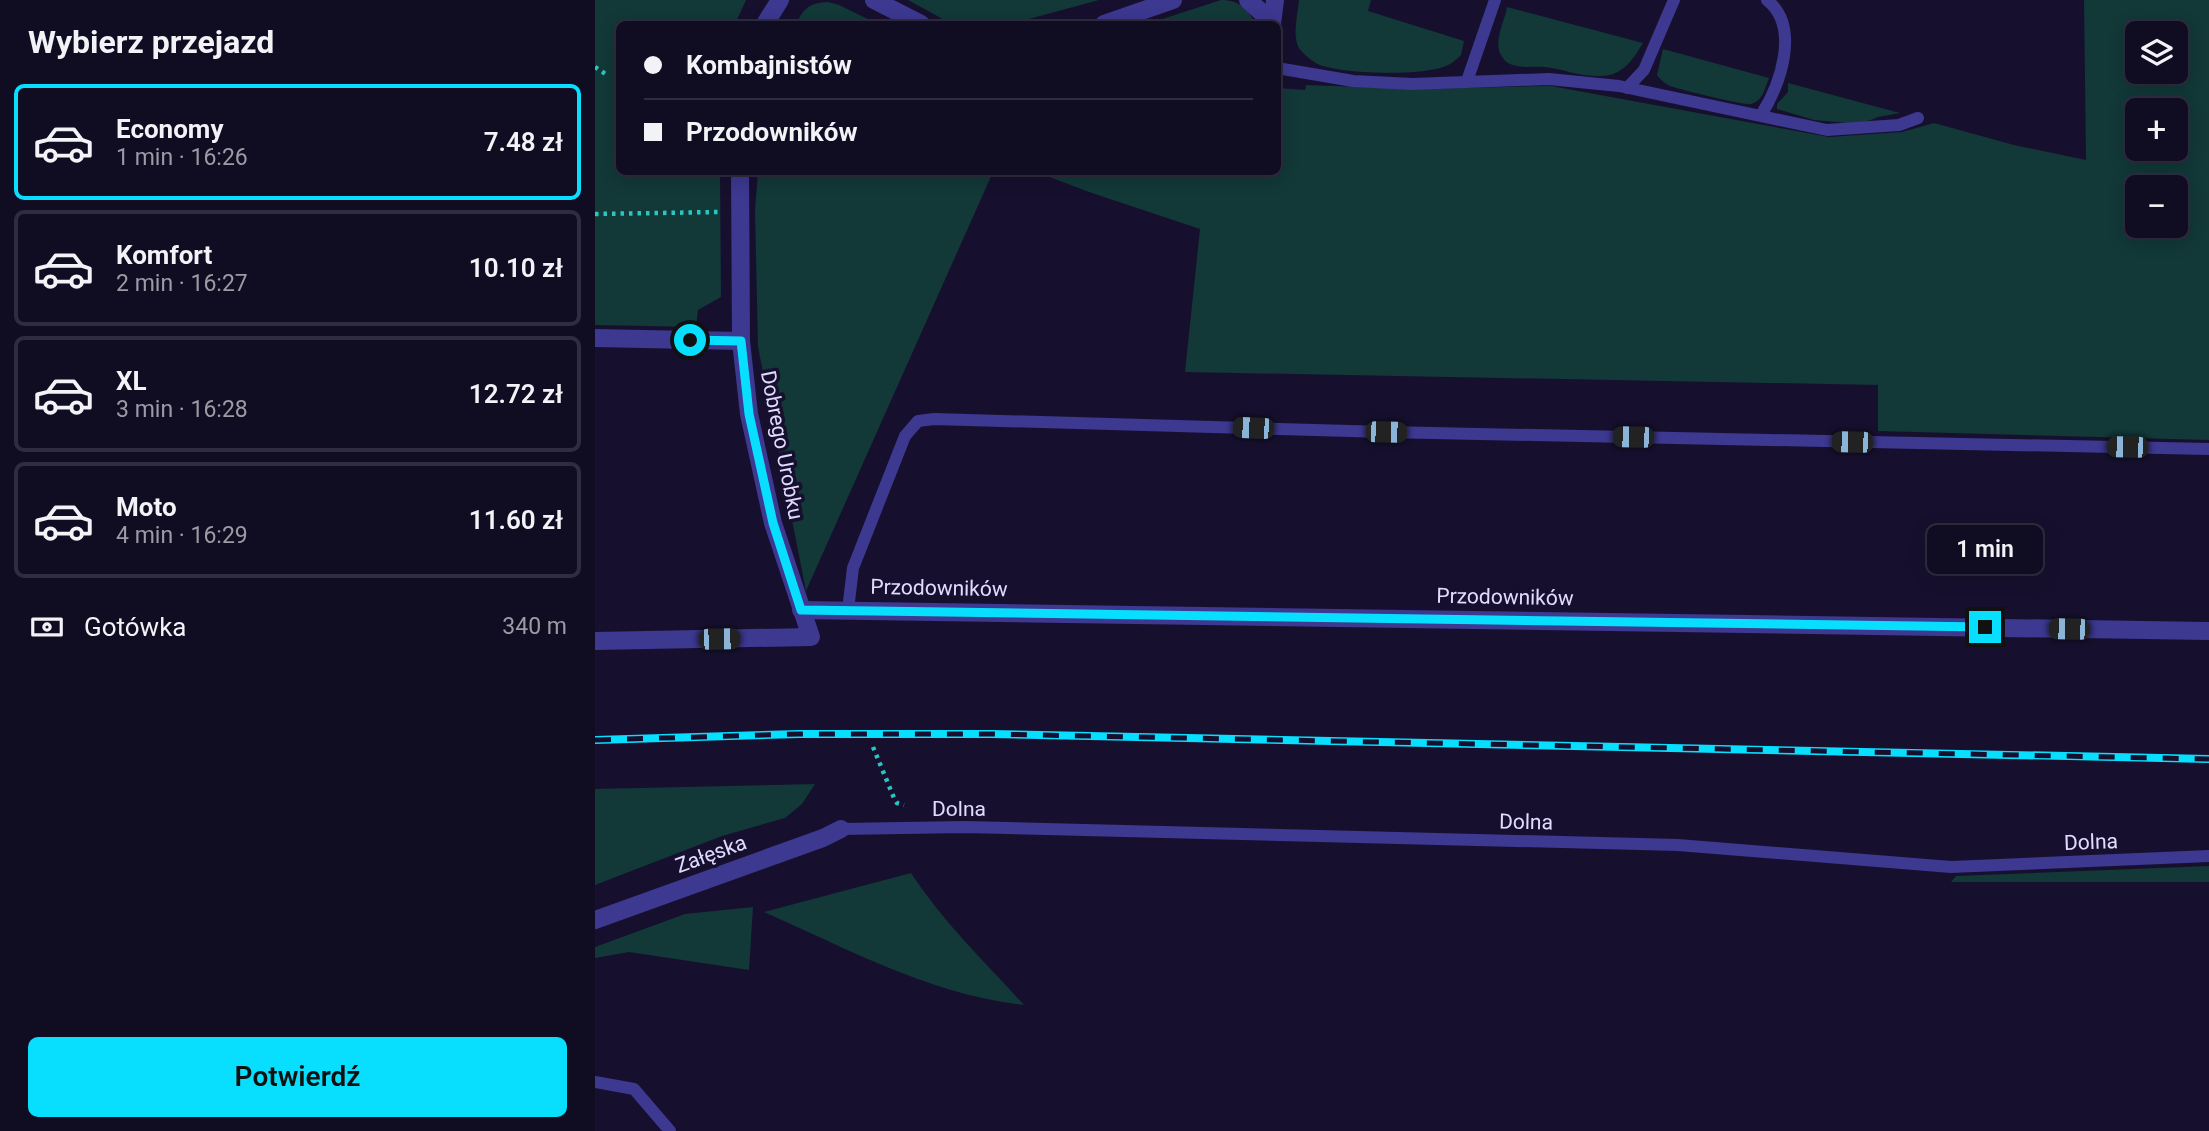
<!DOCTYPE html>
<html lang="pl">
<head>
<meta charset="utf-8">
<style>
	body { margin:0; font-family:Roboto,sans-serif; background:#19152a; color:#f1f3f6; height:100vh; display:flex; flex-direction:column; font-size:26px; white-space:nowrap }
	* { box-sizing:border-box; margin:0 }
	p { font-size:23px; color:#9c9ba5 }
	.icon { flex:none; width:38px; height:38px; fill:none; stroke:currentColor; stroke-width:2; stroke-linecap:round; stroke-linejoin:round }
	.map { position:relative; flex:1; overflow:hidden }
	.side { display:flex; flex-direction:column; background:#100c22; width:595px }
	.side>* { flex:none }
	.banner { position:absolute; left:21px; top:21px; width:665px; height:154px; border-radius:10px; box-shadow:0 4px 18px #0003,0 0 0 2px #302c40; display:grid; align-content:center; height:154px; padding:0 28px; background:#100c22 }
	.controls { position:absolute; left:1530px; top:21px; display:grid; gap:14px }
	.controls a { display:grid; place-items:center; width:63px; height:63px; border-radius:10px; background:#100c22; box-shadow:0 4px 18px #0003,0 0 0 2px #302c40; font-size:35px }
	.end { position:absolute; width:32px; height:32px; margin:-16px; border:9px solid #08dfff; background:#111; box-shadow:0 0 0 4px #111 }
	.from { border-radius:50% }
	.bubble { position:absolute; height:49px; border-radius:10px; background:#100c22; box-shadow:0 4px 18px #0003,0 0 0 2px #302c40; font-size:23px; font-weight:600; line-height:49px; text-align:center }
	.car { position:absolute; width:21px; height:42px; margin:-21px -10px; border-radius:9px; box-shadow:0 0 5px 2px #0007; background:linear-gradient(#222 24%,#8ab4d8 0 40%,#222 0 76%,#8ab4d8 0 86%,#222 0) }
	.banner b { display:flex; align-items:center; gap:24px; height:66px; font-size:26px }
	.banner b+b { border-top:2px solid #302c40 }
	.banner i { width:18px; height:18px; background:#f1f3f6 }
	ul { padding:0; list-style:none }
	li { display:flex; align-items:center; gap:21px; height:116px; margin:0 14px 10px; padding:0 14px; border:4px solid #302c40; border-radius:10px }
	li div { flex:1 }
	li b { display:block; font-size:26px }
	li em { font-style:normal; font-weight:600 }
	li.active { border-color:#08dfff }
	li>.icon { width:63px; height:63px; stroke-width:1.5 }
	h2 { padding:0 28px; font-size:32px; line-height:84px }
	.pay { display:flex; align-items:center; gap:18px; height:77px; padding:0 28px; font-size:26px }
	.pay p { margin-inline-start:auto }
	.action { display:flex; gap:14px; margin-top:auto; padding:14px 28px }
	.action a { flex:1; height:80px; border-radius:10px; background:#08dfff; color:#111; font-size:28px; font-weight:600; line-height:80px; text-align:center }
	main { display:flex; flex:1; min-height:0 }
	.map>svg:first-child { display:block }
	.green { fill:#123838; fill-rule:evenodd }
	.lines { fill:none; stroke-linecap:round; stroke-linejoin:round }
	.path { stroke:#28c7c2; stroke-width:4.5; stroke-dasharray:3.5 5; stroke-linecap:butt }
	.service { stroke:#3d3890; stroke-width:12 }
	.minor { stroke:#3d3890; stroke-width:18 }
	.rail-casing { stroke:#08dfff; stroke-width:8 }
	.rail { stroke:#16102e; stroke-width:5; stroke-dasharray:16; stroke-linecap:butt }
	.route { stroke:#08dfff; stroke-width:9 }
	.labels { text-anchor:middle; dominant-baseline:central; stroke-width:7; stroke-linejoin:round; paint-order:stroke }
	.street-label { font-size:21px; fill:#e1dcff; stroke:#16102e }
</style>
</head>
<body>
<main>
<section class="side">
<h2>Wybierz przejazd</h2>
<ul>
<li class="active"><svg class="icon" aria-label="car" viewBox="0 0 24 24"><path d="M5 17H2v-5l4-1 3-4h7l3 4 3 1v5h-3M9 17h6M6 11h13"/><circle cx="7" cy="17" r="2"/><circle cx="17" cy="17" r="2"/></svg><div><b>Economy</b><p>1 min · 16:26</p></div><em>7.48 zł</em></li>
<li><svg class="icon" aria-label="car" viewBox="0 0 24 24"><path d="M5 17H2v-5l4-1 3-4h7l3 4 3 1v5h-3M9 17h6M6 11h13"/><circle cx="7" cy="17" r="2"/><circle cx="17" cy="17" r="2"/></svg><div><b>Komfort</b><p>2 min · 16:27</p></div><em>10.10 zł</em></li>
<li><svg class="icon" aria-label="car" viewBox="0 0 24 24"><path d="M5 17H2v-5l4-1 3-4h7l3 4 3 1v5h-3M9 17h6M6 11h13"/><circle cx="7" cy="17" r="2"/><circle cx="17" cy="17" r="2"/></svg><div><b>XL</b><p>3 min · 16:28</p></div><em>12.72 zł</em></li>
<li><svg class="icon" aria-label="car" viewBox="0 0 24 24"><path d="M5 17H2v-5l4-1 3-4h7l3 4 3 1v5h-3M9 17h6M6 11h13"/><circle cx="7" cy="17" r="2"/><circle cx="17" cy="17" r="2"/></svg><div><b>Moto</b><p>4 min · 16:29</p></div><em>11.60 zł</em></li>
</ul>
<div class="pay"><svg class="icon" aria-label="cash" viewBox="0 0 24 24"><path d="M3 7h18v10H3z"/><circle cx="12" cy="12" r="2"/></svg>Gotówka<p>340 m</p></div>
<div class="action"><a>Potwierdź</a></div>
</section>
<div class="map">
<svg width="1614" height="1131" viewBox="0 0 1614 1131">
	<rect width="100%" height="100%" fill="#16102e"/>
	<g class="green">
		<path d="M0,0H151L140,24H24V172H125L126,297L103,310L101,327L0,325Z"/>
		<path d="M313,0H504L415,24H389L375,21L364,24L355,23Z"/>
		<path d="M626,0C645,0 652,9 661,24H552Z"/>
		<path d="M704,0H776L773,11L869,41L866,55C861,60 855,65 848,67C824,76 749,74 725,65C718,62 708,54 704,48C697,36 703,13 704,0Z"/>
		<path d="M1489,0H1614V440L1283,431V385L590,372L605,229L497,193L441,172H682L683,88L710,90L711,85L819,89L956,86L1234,137L1307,132L1339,123L1419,145L1491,160ZM1542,33H1580V72H1542ZM1542,110H1580V149H1542ZM1542,187H1580V226H1542Z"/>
		<path d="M233,2L244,5L283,24H201C209,8 214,3 233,2Z"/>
		<path d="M912,7L1048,43C1041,55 1032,69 1018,74C995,81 971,69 949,67C939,66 931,68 922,66C916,65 911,63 908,58C896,44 910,22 912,7Z"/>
		<path d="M1068,49L1174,78C1170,88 1168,101 1156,104C1151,106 1083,89 1075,86C1069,83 1066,80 1062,75Z"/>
		<path d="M1193,83L1305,113L1283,117L1268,123H1253L1219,120L1182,109V104L1193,92Z"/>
		<path d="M163,172H398L211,591L163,347L160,210Z"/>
		<path d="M220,784L207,804L190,818L127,836L0,885V789Z"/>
		<path d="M1614,866V882H1356L1361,876Z"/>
		<path d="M316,873C348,922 390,962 429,1005C337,995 253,949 169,912Z"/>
		<path d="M158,907L154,970L34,952L0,958V947L90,914Z"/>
	</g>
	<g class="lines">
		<g class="path">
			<path d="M0,67L12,75"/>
			<path d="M0,214L125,212"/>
			<path d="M278,747L299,798L302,803L309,805"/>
		</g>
		<g class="service">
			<path d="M682,68L758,81L817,84L954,79L1024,86L1232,130L1304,125L1323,118"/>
			<path d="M872,81L900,0"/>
			<path d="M1032,88L1049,70L1079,0"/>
			<path d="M1166,115C1185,86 1206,27 1172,0"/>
			<path d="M253,610L258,568L310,436L323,421L339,419L791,432L1614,449"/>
			<path d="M246,829L370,827L1083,845L1356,867L1614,856"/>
			<path d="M0,1082L39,1089L75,1131"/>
		</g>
		<g class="minor">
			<path d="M279,0L326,24"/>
			<path d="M653,0L677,22"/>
			<path d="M170,24L185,0"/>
			<path d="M509,24L578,0"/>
			<path d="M677,24L680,0"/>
			<path d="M0,338L146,341"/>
			<path d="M206,610L1614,631"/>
			<path d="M0,641L216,637L178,523L154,414L146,341L145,172"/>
			<path d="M0,920L228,838L246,829"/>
		</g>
		<g class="rail-casing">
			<path id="rail" d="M0,740L204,734H396L1614,759"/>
		</g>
		<use href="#rail" class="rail"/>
	</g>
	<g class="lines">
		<path class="route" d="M95,340L146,341L154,414L178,523L206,610L1390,627"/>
	</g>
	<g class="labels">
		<g class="street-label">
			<text transform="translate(187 445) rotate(79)">Dobrego Urobku</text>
			<text transform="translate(344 588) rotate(1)">Przodowników</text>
			<text transform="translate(910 597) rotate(1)">Przodowników</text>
			<text x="364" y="809">Dolna</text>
			<text transform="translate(931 822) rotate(1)">Dolna</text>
			<text transform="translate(1496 842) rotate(-2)">Dolna</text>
			<text transform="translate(116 854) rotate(-20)">Załęska</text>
		</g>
	</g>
</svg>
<div class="controls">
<a><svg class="icon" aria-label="layers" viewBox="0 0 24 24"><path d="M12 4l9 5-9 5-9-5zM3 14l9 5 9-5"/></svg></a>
<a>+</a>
<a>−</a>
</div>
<i class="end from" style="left:95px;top:340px"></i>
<i class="end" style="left:1390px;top:627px"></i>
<div class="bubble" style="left:1332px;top:525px;width:116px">1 min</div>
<i class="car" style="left:658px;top:428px;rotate:272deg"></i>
<i class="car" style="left:791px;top:432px;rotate:91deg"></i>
<i class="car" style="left:1038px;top:437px;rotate:271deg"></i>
<i class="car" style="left:1257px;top:442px;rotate:271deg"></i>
<i class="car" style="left:1532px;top:447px;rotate:271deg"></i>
<i class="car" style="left:1474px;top:629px;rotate:271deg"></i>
<i class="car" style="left:124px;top:639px;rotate:89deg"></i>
<div class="banner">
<b><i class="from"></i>Kombajnistów</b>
<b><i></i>Przodowników</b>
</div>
</div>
</main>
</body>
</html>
